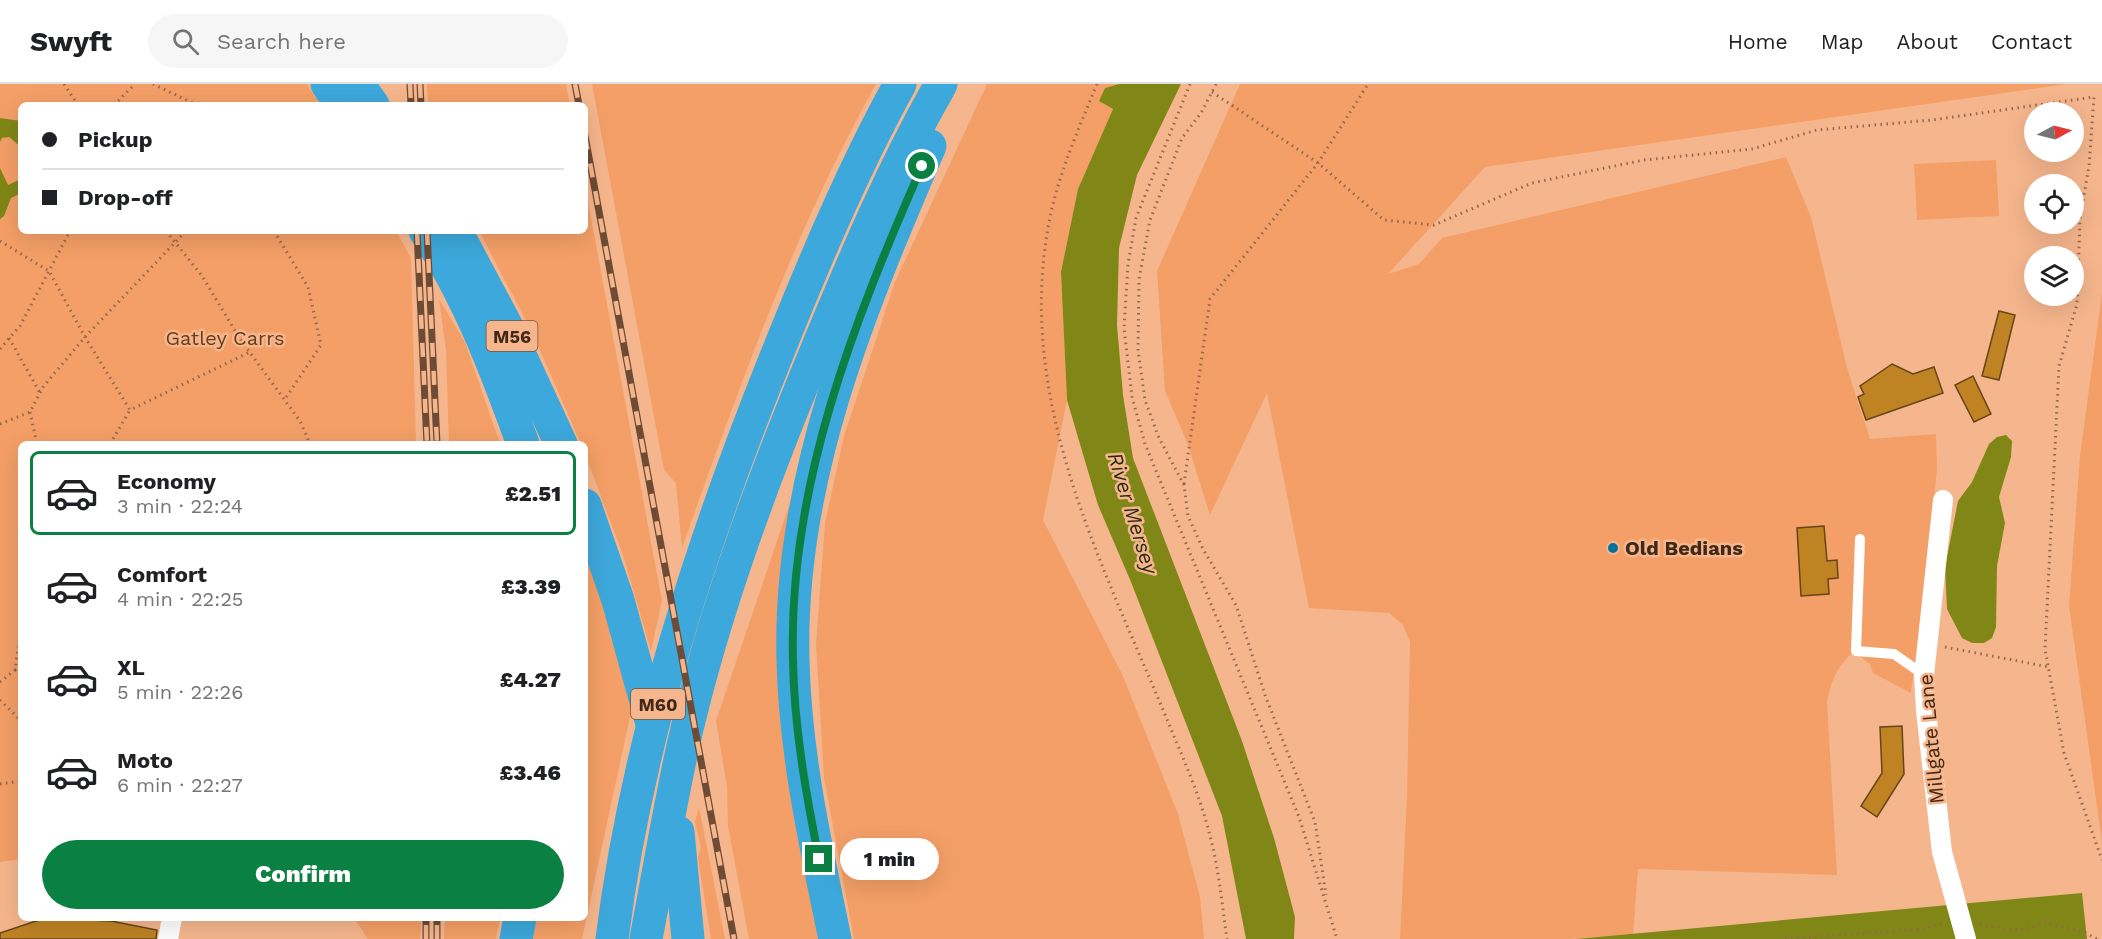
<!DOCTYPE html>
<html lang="en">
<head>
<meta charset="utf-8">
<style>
	body { margin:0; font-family:"Work Sans",sans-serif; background:#f6f6f6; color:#202124; height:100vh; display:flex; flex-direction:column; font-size:22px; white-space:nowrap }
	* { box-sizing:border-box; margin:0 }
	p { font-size:20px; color:#757577 }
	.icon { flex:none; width:33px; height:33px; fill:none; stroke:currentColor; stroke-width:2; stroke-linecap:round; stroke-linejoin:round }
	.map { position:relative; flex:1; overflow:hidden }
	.side { position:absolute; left:18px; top:357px; width:570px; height:480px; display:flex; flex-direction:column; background:#fff; border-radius:9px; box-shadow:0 6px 24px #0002 }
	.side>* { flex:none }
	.hud { position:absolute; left:18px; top:18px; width:570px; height:132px; border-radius:9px; box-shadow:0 6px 24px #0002; display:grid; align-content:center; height:132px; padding:0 24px; background:#fff }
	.needle { width:39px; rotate:83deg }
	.tools { position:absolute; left:2024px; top:18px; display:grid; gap:12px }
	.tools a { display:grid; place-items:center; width:60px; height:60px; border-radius:50%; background:#fff; box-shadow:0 6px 24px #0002; font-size:30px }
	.end { position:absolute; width:27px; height:27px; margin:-14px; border:8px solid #0b8043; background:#fff; box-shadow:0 0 0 3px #fff }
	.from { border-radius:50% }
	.bubble { position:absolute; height:42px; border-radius:21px; background:#fff; box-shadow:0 6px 24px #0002; font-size:20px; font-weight:800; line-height:42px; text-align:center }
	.hud b { display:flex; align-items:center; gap:21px; height:57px; font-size:22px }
	.hud b+b { border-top:2px solid #e0e0e0 }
	.hud i { width:15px; height:15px; background:#202124 }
	ul { padding:10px 0 0; list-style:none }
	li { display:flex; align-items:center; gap:18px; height:84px; margin:0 12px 9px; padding:0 12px; border:3px solid transparent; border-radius:9px }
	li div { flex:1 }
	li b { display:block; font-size:22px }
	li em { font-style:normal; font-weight:800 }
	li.current { border-color:#0b8043 }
	li>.icon { width:54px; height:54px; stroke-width:1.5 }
	.primary-button { display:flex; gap:12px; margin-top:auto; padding:12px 24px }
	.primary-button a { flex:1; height:69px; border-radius:36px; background:#0b8043; color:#fff; font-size:24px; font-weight:800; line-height:69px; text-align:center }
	header { display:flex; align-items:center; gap:36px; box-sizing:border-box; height:84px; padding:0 30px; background:#fff; border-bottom:2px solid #e0e0e0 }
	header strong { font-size:28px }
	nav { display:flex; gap:33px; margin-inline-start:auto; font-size:21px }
	.search { width:420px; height:54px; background:#f6f6f6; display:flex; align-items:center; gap:15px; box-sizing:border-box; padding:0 21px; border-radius:33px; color:#757577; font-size:22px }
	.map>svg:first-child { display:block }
	.green { fill:#f49f67 }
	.water { fill:#808716 }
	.building { fill:#bf8324; stroke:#654618; stroke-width:1.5 }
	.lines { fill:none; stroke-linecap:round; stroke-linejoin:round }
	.path { stroke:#93684c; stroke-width:3; stroke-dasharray:1.5 4.5; stroke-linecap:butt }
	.lane { stroke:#fff; stroke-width:10 }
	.street { stroke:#fff; stroke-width:20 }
	.highway { stroke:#3da8db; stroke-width:33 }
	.rail-casing { stroke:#6d4b34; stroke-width:7 }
	.rail { stroke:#f6b68d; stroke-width:4.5; stroke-dasharray:14; stroke-linecap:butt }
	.route { stroke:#0b8043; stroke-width:8 }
	.poi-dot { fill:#00719c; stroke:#f6b68d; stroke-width:2 }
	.labels { text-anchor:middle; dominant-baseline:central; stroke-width:5; stroke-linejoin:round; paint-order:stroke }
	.shield { fill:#f6b68d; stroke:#77533a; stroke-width:1.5 }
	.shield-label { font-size:18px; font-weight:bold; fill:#412817 }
	.park-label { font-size:20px; fill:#673c1d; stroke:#f6b68d }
	.poi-label { font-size:20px; font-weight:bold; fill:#412817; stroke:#f6b68d; text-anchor:start }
	.street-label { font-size:20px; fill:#412817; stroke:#f6b68d }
	.water-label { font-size:21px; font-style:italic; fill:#292c15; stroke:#f6b68d }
</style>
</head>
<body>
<header>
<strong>Swyft</strong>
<div class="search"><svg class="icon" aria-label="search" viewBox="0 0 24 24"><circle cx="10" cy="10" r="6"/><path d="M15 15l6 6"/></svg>Search here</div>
<nav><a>Home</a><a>Map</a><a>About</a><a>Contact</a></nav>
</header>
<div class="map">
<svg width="2102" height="855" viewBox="0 0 2102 855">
	<rect width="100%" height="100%" fill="#f6b68d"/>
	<g class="green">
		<path d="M0,0H307L320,21H21V147H396L411,174L416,360H21V775L0,778Z"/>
		<path d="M427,0H566L570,21H428Z"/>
		<path d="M592,0H876C794,147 738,306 682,464L676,399L664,386Z"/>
		<path d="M987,0H1119L1105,4L1099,17L1113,25L1078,105L1061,188L1067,316L1043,436L1122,590L1178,730L1200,813L1204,855H854L824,694L816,560L825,439L844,352L895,198Z"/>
		<path d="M1240,0H2067L1485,83L1388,190L1419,180L1442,154L1786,73L1811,133L1847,284L1870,355L1936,350L1937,385L1920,563L1923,564L1913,592L1911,609L1873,589L1870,580L1854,568C1838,579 1830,600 1827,618L1837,791L1638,785L1633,850L1569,855H1400L1407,713L1410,558L1403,541L1389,529L1309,524L1267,309L1210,431L1187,358L1165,307L1157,187Z"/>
		<path d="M1996,76L1999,132L1917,136L1914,80Z"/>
		<path d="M585,101L662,517L651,567L623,471L585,370V360H581L531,246L479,147H585Z"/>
		<path d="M2102,209V758L2069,522L2080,372Z"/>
		<path d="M439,215L465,258L500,360H449L446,266Z"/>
		<path d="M814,348L798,426L825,855H749L728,742L727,703L716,637Z"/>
		<path d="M585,459L612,544L631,628L582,855H529L533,834H585Z"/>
		<path d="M699,723L725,855H711L698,774L701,763L695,738Z"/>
		<path d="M354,834H421L420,855H368Z"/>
		<path d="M445,834H500L496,855H444Z"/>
	</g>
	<g class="water">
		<path d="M1119,0H1181L1137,91L1119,164L1117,241L1123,311L1133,374L1242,657L1274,754L1295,833L1294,855H1246L1222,732L1131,498L1098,421L1067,316L1061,188L1078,105L1113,25L1099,17L1105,4Z"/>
		<path d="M0,34L21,37V63L9,53L2,54L0,58Z"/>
		<path d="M0,84L8,101L21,95V109L11,114L4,132L0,135Z"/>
		<path d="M2006,351L2012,357L2011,373L1999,413L2005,439L1997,482L1996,543L1992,554L1984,559H1972L1962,554L1947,525L1945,483L1958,417L1972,398L1989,360L1997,353Z"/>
		<path d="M2082,809L2087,855H1575Z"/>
	</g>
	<g class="building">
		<path d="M1999,227L2015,231L1999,296L1982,292Z"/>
		<path d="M1892,280L1913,290L1934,283L1943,309L1866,336L1858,313L1864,310L1860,302Z"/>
		<path d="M1973,292L1991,330L1974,338L1955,301Z"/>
		<path d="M1824,442L1827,477L1837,476L1838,494L1828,495L1829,510L1801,512L1797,444Z"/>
		<path d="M1902,642L1904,690L1877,733L1861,722L1882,689L1880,643Z"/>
		<path d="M45,834L111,837L157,846L156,855H0V849Z"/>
	</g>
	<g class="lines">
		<g class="path">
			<path d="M64,0L78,21"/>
			<path d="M153,0L197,21"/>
			<path d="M1097,0C1077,49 1055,97 1047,150C1019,322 1102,479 1166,633C1182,672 1200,711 1210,752C1219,785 1222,821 1227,855"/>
			<path d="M1190,0L1136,134L1128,180L1124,244L1132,313L1145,360L1299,733L1337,855"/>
			<path d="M1216,0L1201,29L1182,54L1150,136L1139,195L1138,266L1145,316L1159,354L1184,401L1188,432L1203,465L1236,521L1265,611L1315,738L1326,811"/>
			<path d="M1212,8L1318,79L1384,136L1434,141L1532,99L1644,76L1752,65L1817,46L1932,36L2094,13L2089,82L2080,135L2077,220L2059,282L2045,565L2064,669L2102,776"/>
			<path d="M114,21L135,0"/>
			<path d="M166,147L202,192L240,255L300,337L310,360"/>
			<path d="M274,147L308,203L321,261L285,315"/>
			<path d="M0,157L49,187L85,253L130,326L250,268"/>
			<path d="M9,254L40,309"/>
			<path d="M0,265L20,242L70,147"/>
			<path d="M30,328L37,360"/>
			<path d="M0,340L30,328L43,303L85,253L186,147"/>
			<path d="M110,360L130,326"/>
			<path d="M1184,400L1210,215L1318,79L1368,0"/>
			<path d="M1945,563L2049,583"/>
			<path d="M15,586L21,582"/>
			<path d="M0,598L15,586L21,545"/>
			<path d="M0,616L21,637"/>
			<path d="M0,700L21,697"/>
			<path d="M1980,840C2002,844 2023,851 2042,838L2084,848L2097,855"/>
			<path d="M1785,855L1922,845L1944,839"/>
		</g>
		<path class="lane" d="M1860,455L1856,567L1894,570L1924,591"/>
		<g class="street">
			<path d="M1943,416L1924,591L1926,627L1942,768L1966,855"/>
			<path d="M168,855L172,834"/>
		</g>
		<g class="highway">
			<path d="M327,0L341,21"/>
			<path d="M358,0L373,21"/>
			<path d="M425,147C469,213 496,286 523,360"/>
			<path d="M456,147L506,241L561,360"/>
			<path d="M585,421L618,516L652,640"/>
			<path d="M678,748L688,855"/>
			<path d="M516,855L520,834"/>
			<path d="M612,855C637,656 700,463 774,278C811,185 852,87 900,0"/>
			<path d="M646,855C658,791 669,726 683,662C714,525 765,390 819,260C856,171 893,84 941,0"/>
			<path d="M835,855C816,763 795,670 793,576C788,396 860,224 930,62"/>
		</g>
		<g class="rail-casing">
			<g id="rail">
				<path d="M410,0L411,21"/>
				<path d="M420,0L421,21"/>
				<path d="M575,0L579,21"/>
				<path d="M585,52L734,855"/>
				<path d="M417,147L427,360"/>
				<path d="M427,147L437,360"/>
				<path d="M426,855V834"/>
				<path d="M437,855V834"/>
			</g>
		</g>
		<use href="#rail" class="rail"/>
	</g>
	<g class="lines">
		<path class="route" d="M819,775C806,710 794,643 793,576C788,403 854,237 922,82"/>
	</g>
	<circle class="poi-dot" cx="1613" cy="464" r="6"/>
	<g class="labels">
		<g class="shield">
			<rect x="486.5" y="237" width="51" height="30" rx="4.5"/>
			<rect x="631" y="605" width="54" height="30" rx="4.5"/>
		</g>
		<g class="shield-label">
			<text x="512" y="252">M56</text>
			<text x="658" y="620">M60</text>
		</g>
		<g class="park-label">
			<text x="225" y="254">Gatley Carrs</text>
		</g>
		<g class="poi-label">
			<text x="1625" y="464">Old Bedians</text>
		</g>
		<g class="street-label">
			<text transform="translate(1931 655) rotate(-95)">Millgate Lane</text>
		</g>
		<g class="water-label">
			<text transform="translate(1133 429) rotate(73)">River Mersey</text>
		</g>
	</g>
</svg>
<div class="tools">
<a><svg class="needle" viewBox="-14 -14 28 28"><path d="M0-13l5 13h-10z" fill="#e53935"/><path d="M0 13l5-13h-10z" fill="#757577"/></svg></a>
<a><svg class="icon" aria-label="locate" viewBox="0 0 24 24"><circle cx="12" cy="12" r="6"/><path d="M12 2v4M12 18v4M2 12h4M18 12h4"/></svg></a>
<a><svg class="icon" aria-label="layers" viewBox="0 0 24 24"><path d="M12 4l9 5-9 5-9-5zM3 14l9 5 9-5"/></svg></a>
</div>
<i class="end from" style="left:922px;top:82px"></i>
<i class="end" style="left:819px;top:775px"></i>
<div class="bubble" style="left:840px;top:754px;width:99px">1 min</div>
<div class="hud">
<b><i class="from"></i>Pickup</b>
<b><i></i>Drop-off</b>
</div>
<section class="side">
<ul>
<li class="current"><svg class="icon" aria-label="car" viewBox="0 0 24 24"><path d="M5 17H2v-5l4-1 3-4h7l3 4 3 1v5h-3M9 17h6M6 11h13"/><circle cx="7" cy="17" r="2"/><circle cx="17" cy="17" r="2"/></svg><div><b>Economy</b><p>3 min · 22:24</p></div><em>£2.51</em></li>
<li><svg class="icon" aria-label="car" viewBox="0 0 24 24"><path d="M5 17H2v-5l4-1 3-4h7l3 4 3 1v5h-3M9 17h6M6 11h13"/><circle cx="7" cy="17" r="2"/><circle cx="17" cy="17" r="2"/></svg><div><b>Comfort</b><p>4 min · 22:25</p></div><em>£3.39</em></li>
<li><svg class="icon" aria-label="car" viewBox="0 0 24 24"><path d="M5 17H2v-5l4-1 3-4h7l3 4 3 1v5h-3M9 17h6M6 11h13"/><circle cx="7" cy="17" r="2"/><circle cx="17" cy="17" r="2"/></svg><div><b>XL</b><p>5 min · 22:26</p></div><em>£4.27</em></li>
<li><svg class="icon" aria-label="car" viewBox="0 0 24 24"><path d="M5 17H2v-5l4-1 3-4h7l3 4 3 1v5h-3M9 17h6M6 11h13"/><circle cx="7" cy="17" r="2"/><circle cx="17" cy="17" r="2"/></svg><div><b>Moto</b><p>6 min · 22:27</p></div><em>£3.46</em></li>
</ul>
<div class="primary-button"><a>Confirm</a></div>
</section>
</div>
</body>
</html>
